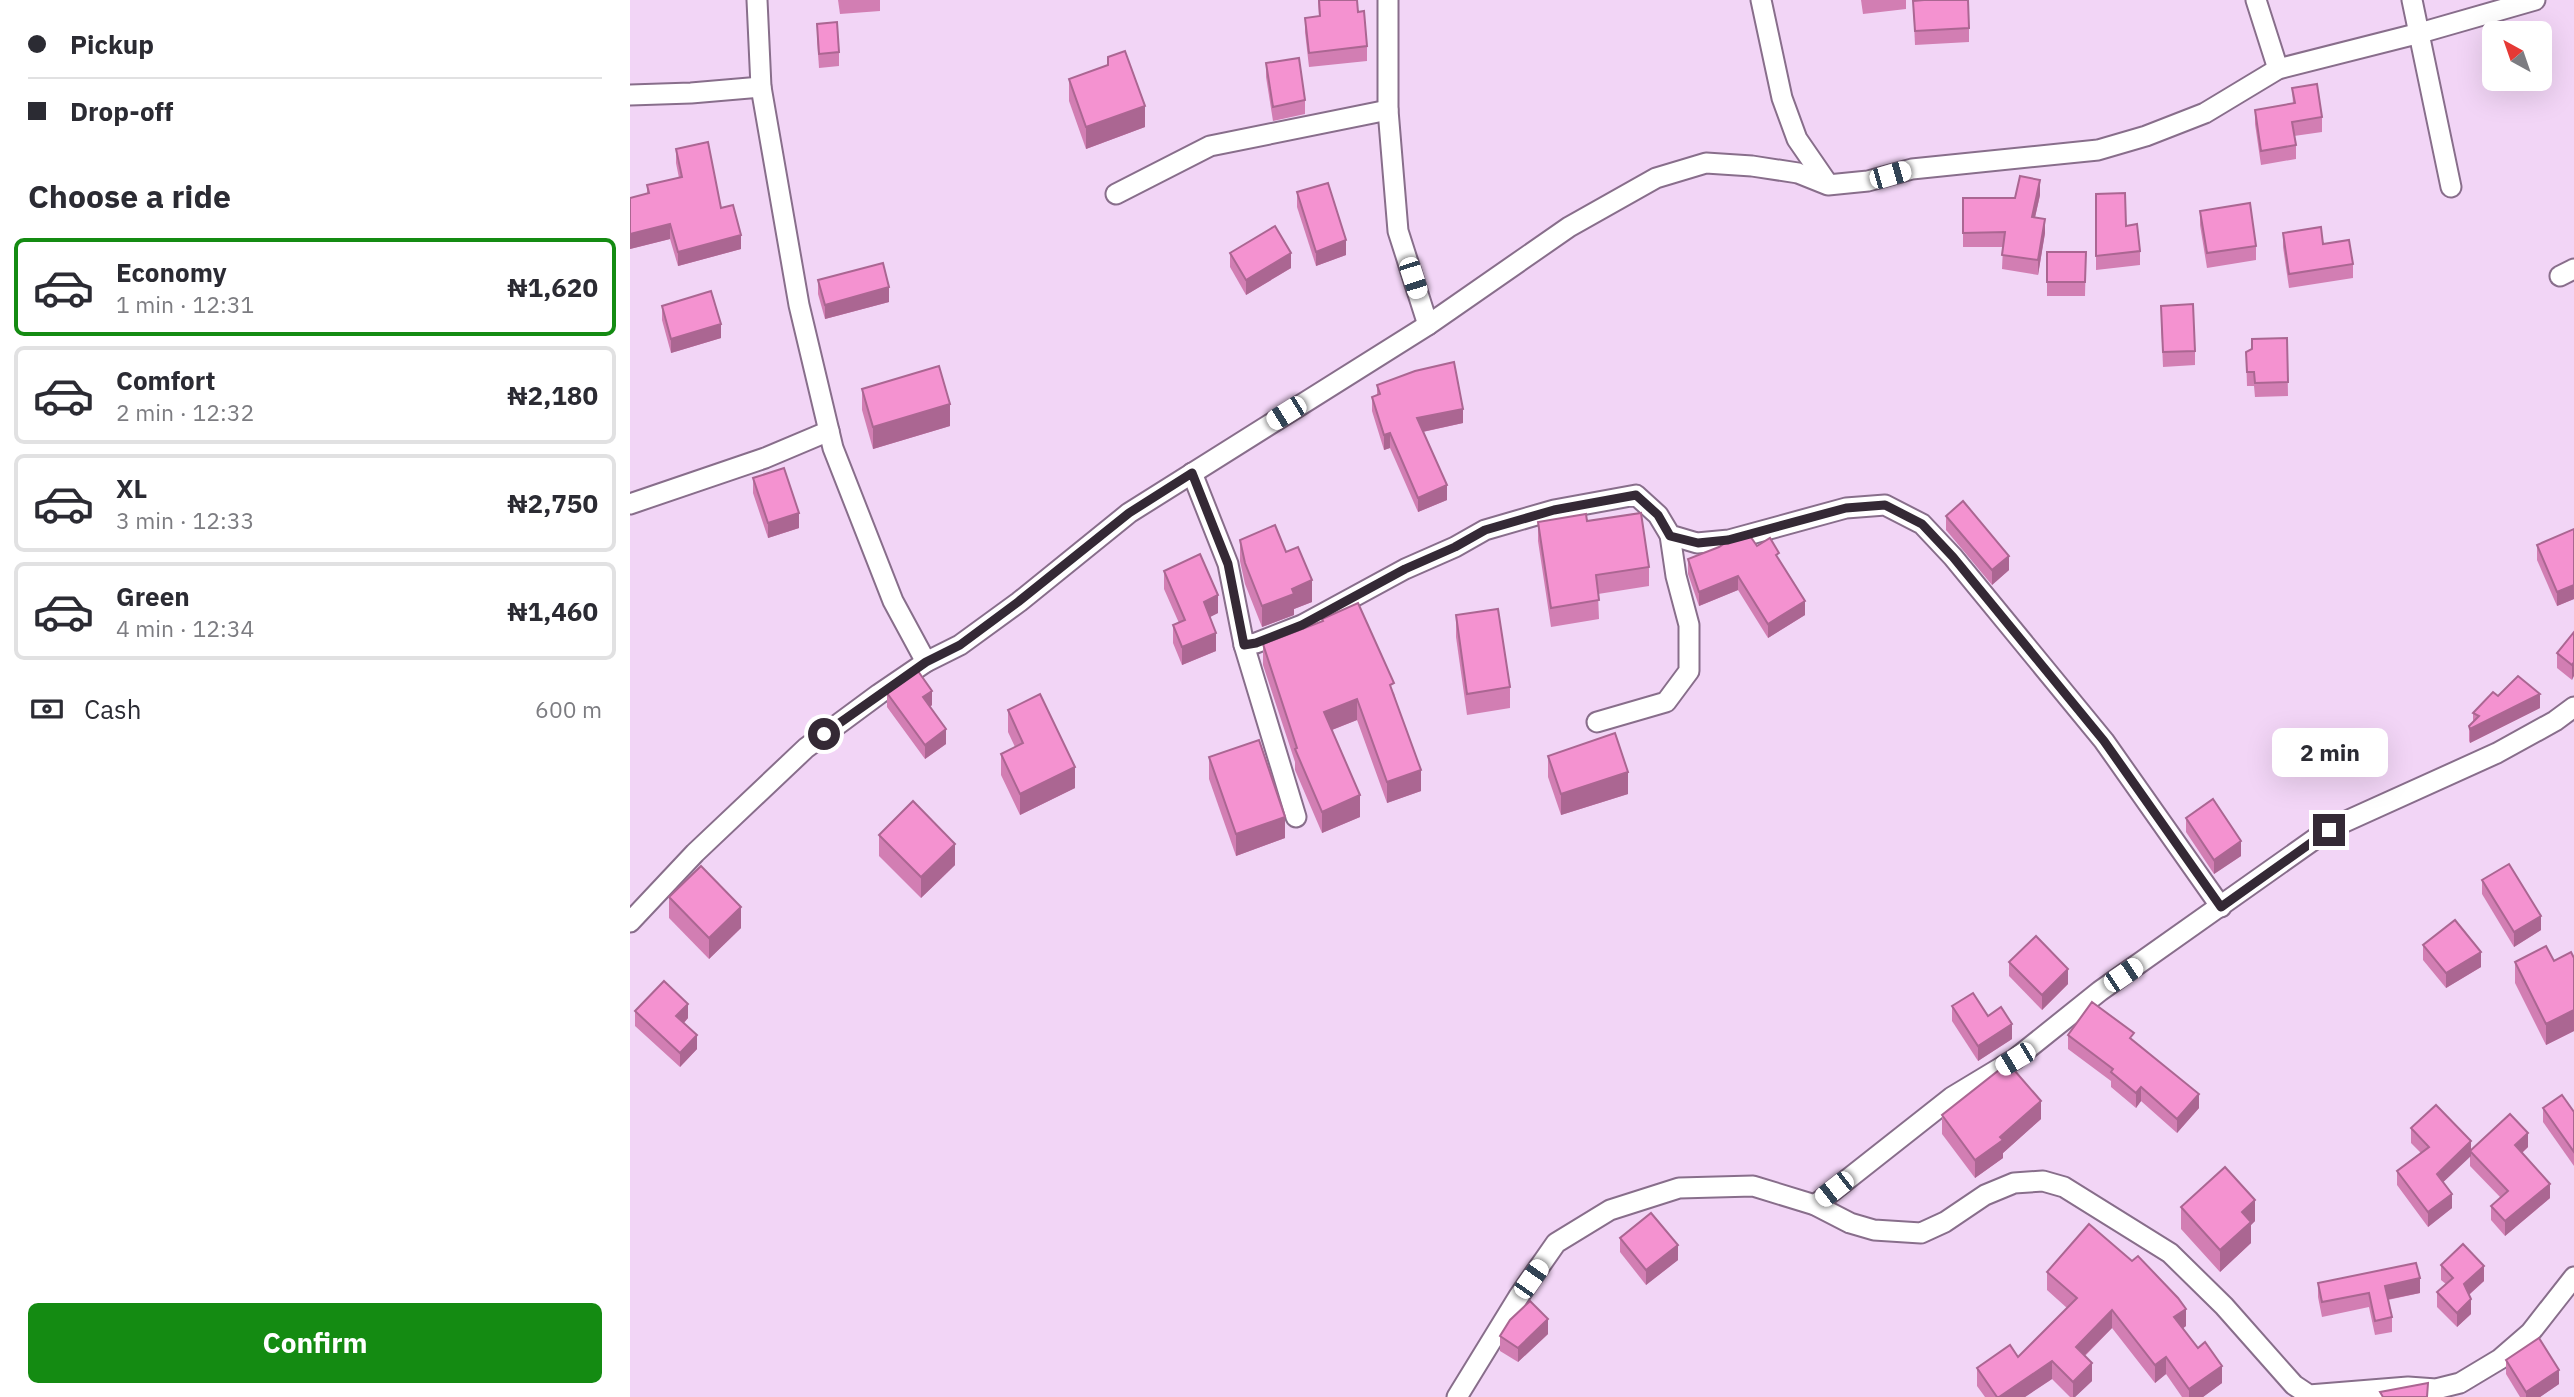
<!DOCTYPE html>
<html lang="en">
<head>
<meta charset="utf-8">
<style>
	body { margin:0; font-family:"IBM Plex Sans",sans-serif; background:#f7f7f7; color:#2b2b33; height:100vh; display:flex; flex-direction:column; font-size:26px; white-space:nowrap }
	* { box-sizing:border-box; margin:0 }
	p { font-size:23px; color:#7c7c81 }
	.icon { flex:none; width:38px; height:38px; fill:none; stroke:currentColor; stroke-width:2; stroke-linecap:round; stroke-linejoin:round }
	.map { position:relative; flex:1; overflow:hidden }
	.side { display:flex; flex-direction:column; background:#fff; width:630px }
	.side>* { flex:none }
	.hud { display:grid; align-content:center; height:154px; padding:0 28px; background:#fff }
	.needle { width:46px; rotate:320deg }
	.fabs { position:absolute; left:1852px; top:21px; display:grid; gap:14px }
	.fabs a { display:grid; place-items:center; width:70px; height:70px; border-radius:10px; background:#fff; box-shadow:0 7px 28px #0002; font-size:35px }
	.end { position:absolute; width:32px; height:32px; margin:-16px; border:9px solid #342935; background:#fff; box-shadow:0 0 0 4px #fff }
	.from { border-radius:50% }
	.bubble { position:absolute; height:49px; border-radius:10px; background:#fff; box-shadow:0 7px 28px #0002; font-size:23px; font-weight:700; line-height:49px; text-align:center }
	.car { position:absolute; width:21px; height:42px; margin:-21px -10px; border-radius:9px; box-shadow:0 0 5px 2px #0007; background:linear-gradient(#fff 24%,#345 0 40%,#fff 0 76%,#345 0 86%,#fff 0) }
	.hud b { display:flex; align-items:center; gap:24px; height:66px; font-size:26px }
	.hud b+b { border-top:2px solid #e1e1e2 }
	.hud i { width:18px; height:18px; background:#2b2b33 }
	ul { padding:0; list-style:none }
	li { display:flex; align-items:center; gap:21px; height:98px; margin:0 14px 10px; padding:0 14px; border:4px solid #e1e1e2; border-radius:10px }
	li div { flex:1 }
	li b { display:block; font-size:26px }
	li em { font-style:normal; font-weight:700 }
	li.current { border-color:#148b12 }
	li>.icon { width:63px; height:63px; stroke-width:1.5 }
	h2 { padding:0 28px; font-size:32px; line-height:84px }
	.pay { display:flex; align-items:center; gap:18px; height:77px; padding:0 28px; font-size:26px }
	.pay p { margin-inline-start:auto }
	.primary-button { display:flex; gap:14px; margin-top:auto; padding:14px 28px }
	.primary-button a { flex:1; height:80px; border-radius:10px; background:#148b12; color:#fff; font-size:28px; font-weight:700; line-height:80px; text-align:center }
	main { display:flex; flex:1; min-height:0 }
	.map>svg:first-child { display:block }
	.lines { fill:none; stroke-linecap:round; stroke-linejoin:round }
	.minor-casing { stroke:#886e8b; stroke-width:23 }
	.minor { stroke:#fff; stroke-width:19 }
	.wall { fill:#d27eb3 }
	.shaded-wall { fill:#ab6692 }
	.building { fill:#f492d0; stroke:#ab6692; stroke-width:2 }
	.route { stroke:#342935; stroke-width:9 }
</style>
</head>
<body>
<main>
<section class="side">
<div class="hud">
<b><i class="from"></i>Pickup</b>
<b><i></i>Drop-off</b>
</div>
<h2>Choose a ride</h2>
<ul>
<li class="current"><svg class="icon" aria-label="car" viewBox="0 0 24 24"><path d="M5 17H2v-5l4-1 3-4h7l3 4 3 1v5h-3M9 17h6M6 11h13"/><circle cx="7" cy="17" r="2"/><circle cx="17" cy="17" r="2"/></svg><div><b>Economy</b><p>1 min · 12:31</p></div><em>₦1,620</em></li>
<li><svg class="icon" aria-label="car" viewBox="0 0 24 24"><path d="M5 17H2v-5l4-1 3-4h7l3 4 3 1v5h-3M9 17h6M6 11h13"/><circle cx="7" cy="17" r="2"/><circle cx="17" cy="17" r="2"/></svg><div><b>Comfort</b><p>2 min · 12:32</p></div><em>₦2,180</em></li>
<li><svg class="icon" aria-label="car" viewBox="0 0 24 24"><path d="M5 17H2v-5l4-1 3-4h7l3 4 3 1v5h-3M9 17h6M6 11h13"/><circle cx="7" cy="17" r="2"/><circle cx="17" cy="17" r="2"/></svg><div><b>XL</b><p>3 min · 12:33</p></div><em>₦2,750</em></li>
<li><svg class="icon" aria-label="car" viewBox="0 0 24 24"><path d="M5 17H2v-5l4-1 3-4h7l3 4 3 1v5h-3M9 17h6M6 11h13"/><circle cx="7" cy="17" r="2"/><circle cx="17" cy="17" r="2"/></svg><div><b>Green</b><p>4 min · 12:34</p></div><em>₦1,460</em></li>
</ul>
<div class="pay"><svg class="icon" aria-label="cash" viewBox="0 0 24 24"><path d="M3 7h18v10H3z"/><circle cx="12" cy="12" r="2"/></svg>Cash<p>600 m</p></div>
<div class="primary-button"><a>Confirm</a></div>
</section>
<div class="map">
<svg width="1944" height="1397" viewBox="0 0 1944 1397">
	<rect width="100%" height="100%" fill="#f2d5f6"/>
	<g class="lines">
		<g class="minor-casing">
			<g id="minor">
				<path d="M127,0L131,87L169,305L203,448L263,601L296,662"/>
				<path d="M758,0V110L768,231L798,325"/>
				<path d="M1131,0L1152,98L1167,139L1198,184"/>
				<path d="M1626,0L1648,69"/>
				<path d="M1782,0L1821,187"/>
				<path d="M0,95L61,93L131,87"/>
				<path d="M486,194L580,146L758,110"/>
				<path d="M1930,276L1944,269"/>
				<path d="M562,473L598,564L614,645L666,817"/>
				<path d="M0,504L135,458L199,431"/>
				<path d="M614,645L626,643L672,625L775,569L825,547L855,530L924,510L1006,495L1028,515L1040,535L1067,543L1099,540L1216,508L1255,505L1292,524L1323,557L1474,741L1591,907"/>
				<path d="M967,722L1036,702L1059,671V625L1046,576L1040,535"/>
				<path d="M0,922L65,853L176,748L249,694L296,662L330,645L389,602L499,513L798,325L939,227L1026,178L1076,163L1122,166L1168,173L1198,185L1238,181L1282,169L1468,150L1516,136L1575,113L1648,69L1790,33L1905,0"/>
				<path d="M1185,1205L1322,1097L1385,1059L1470,991L1699,829L1867,753L1925,721L1944,707"/>
				<path d="M827,1397L889,1296L926,1243L980,1210L1049,1188L1123,1186L1185,1205L1220,1223L1244,1230L1291,1233L1315,1222L1355,1195L1384,1183L1413,1181L1434,1187L1540,1253L1594,1306L1664,1385L1679,1395L1778,1387L1806,1389L1830,1383L1870,1359L1900,1333L1944,1277"/>
			</g>
		</g>
		<use href="#minor" class="minor"/>
	</g>
	<g class="wall">
		<path d="M208,0H250V11L210,14Z"/>
		<path d="M688,0H727L728,12L737,46V61L679,67L675,32V18L689,16Z"/>
		<path d="M1231,0H1276V9L1233,14Z"/>
		<path d="M1283,1L1339,28V42L1285,45Z"/>
		<path d="M187,24L209,52V66L189,68L187,38Z"/>
		<path d="M636,63L675,100V114L643,121L636,77Z"/>
		<path d="M439,79L515,127L456,149L439,101Z"/>
		<path d="M1662,88L1692,117V132L1664,136L1666,145V159L1631,165L1625,124V110L1663,104Z"/>
		<path d="M46,149L91,208L111,249L48,266L40,239L0,249V198L17,194V185L49,178L46,163Z"/>
		<path d="M667,192L716,255L686,266L667,207Z"/>
		<path d="M1466,194L1496,226L1510,251V265L1466,270Z"/>
		<path d="M1410,195L1405,217L1415,233L1408,275L1372,269L1373,247H1333V198H1385Z"/>
		<path d="M1570,211L1626,246V260L1577,268L1570,225Z"/>
		<path d="M1653,233L1693,244L1723,264V278L1659,288L1653,247Z"/>
		<path d="M1417,252H1456L1455,296H1417Z"/>
		<path d="M600,253L661,268L616,295L600,267Z"/>
		<path d="M188,280L259,302L195,319L188,294Z"/>
		<path d="M32,306L91,338L41,353L32,320Z"/>
		<path d="M1531,320L1565,351V365L1533,367Z"/>
		<path d="M1657,338L1658,396L1625,397L1624,386H1617L1616,352Z"/>
		<path d="M747,385L833,423L793,432L817,500L788,512L760,448L754,450L742,411V397L747,395Z"/>
		<path d="M232,389L320,426L243,449L232,410Z"/>
		<path d="M123,478L169,528L138,538L123,493Z"/>
		<path d="M1316,516L1379,570L1362,585L1316,530Z"/>
		<path d="M957,521L1019,567V586L968,594L969,619L921,627L908,541V522Z"/>
		<path d="M1944,529V599L1927,606L1907,560V545Z"/>
		<path d="M610,540L656,552L682,602L664,609V615L632,627L615,584L610,561Z"/>
		<path d="M1127,546L1149,561L1175,615L1138,638L1108,590L1069,606L1058,574V559Z"/>
		<path d="M534,571L588,613L580,617L586,651L552,665L543,643V625L549,623L534,589Z"/>
		<path d="M826,615L880,687V708L837,715L826,637Z"/>
		<path d="M692,619L764,693L791,791L757,803L727,720L702,730L730,817L692,833L665,770V762L633,665V644L692,621Z"/>
		<path d="M1944,632L1942,680L1927,668V653Z"/>
		<path d="M257,693L302,705L300,707L316,744L295,759L257,707Z"/>
		<path d="M1910,708L1840,743L1839,741V726L1843,722V713Z"/>
		<path d="M378,710L445,788L390,815L371,775V754L385,747L378,732Z"/>
		<path d="M918,756L998,794L931,815L918,777Z"/>
		<path d="M579,757L655,838L606,856L579,779Z"/>
		<path d="M1556,818L1611,856L1584,874L1556,832Z"/>
		<path d="M249,835L325,865L291,898L249,856Z"/>
		<path d="M1852,880L1911,930L1884,947L1852,894Z"/>
		<path d="M39,897L111,928L79,959L39,918Z"/>
		<path d="M1793,945L1851,967L1816,988L1793,960Z"/>
		<path d="M1944,958V1031L1916,1045L1885,983V962L1924,961Z"/>
		<path d="M1379,962L1438,984L1412,1010L1379,976Z"/>
		<path d="M1322,1006L1358,1016L1382,1039L1348,1061L1322,1021Z"/>
		<path d="M5,1011L58,1018L54,1023L67,1049L50,1067L5,1026Z"/>
		<path d="M1438,1035L1504,1041L1569,1108L1547,1133L1511,1101L1506,1108L1481,1087V1081L1438,1049Z"/>
		<path d="M1913,1108L1944,1112V1166L1913,1122Z"/>
		<path d="M1312,1115L1411,1119L1373,1153V1158L1345,1178L1312,1134Z"/>
		<path d="M1781,1128L1841,1151L1898,1147L1892,1153L1920,1198L1875,1236L1861,1220V1206L1871,1198L1840,1166V1156L1813,1182L1822,1208L1798,1227L1767,1185V1171L1791,1153L1781,1143Z"/>
		<path d="M1551,1207L1625,1221L1621,1225V1243L1590,1272L1551,1229Z"/>
		<path d="M990,1238L1048,1260L1016,1285L990,1252Z"/>
		<path d="M1811,1265L1854,1281L1839,1295L1841,1314L1827,1327L1807,1307V1292L1816,1284L1811,1280Z"/>
		<path d="M1417,1272L1556,1326L1553,1328L1592,1383L1573,1397H1552L1536,1374L1525,1383L1482,1328L1455,1356L1462,1381L1445,1397H1440L1422,1379L1395,1397H1355L1347,1386V1368L1388,1357L1437,1308L1417,1290Z"/>
		<path d="M1688,1283L1790,1293L1758,1300L1762,1317V1332L1745,1335L1739,1307L1692,1317L1688,1297Z"/>
		<path d="M918,1334L888,1362L870,1351V1336Z"/>
		<path d="M1876,1360L1929,1384L1910,1397H1890L1876,1374Z"/>
	</g>
	<g class="shaded-wall">
		<path d="M515,106V127L456,149V127Z"/>
		<path d="M1410,180V195L1402,231V217Z"/>
		<path d="M1415,219V233L1408,275V260Z"/>
		<path d="M40,224V239L0,249V234Z"/>
		<path d="M111,235V249L48,266V252Z"/>
		<path d="M716,240V255L686,266V252Z"/>
		<path d="M661,253V268L616,295V280Z"/>
		<path d="M259,287V302L195,319V305Z"/>
		<path d="M91,324V338L41,353V339Z"/>
		<path d="M320,404V426L243,449V427Z"/>
		<path d="M833,409V423L787,433V418Z"/>
		<path d="M760,433V448L754,450V435Z"/>
		<path d="M817,485V500L788,512V498Z"/>
		<path d="M169,513V528L138,538V523Z"/>
		<path d="M1379,556V570L1362,585V570Z"/>
		<path d="M1108,576V590L1069,606V592Z"/>
		<path d="M682,580V602L664,609V615L632,627V606L662,589Z"/>
		<path d="M1944,585V599L1927,606V592Z"/>
		<path d="M588,595V613L574,620V602Z"/>
		<path d="M1175,601V615L1138,638V624Z"/>
		<path d="M586,633V651L552,665V647Z"/>
		<path d="M1944,662V676L1942,680V665Z"/>
		<path d="M302,691V705L293,712V697Z"/>
		<path d="M1910,694V708L1840,743V729Z"/>
		<path d="M727,699V720L694,733V712Z"/>
		<path d="M316,729V744L295,759V745Z"/>
		<path d="M445,767V788L390,815V794Z"/>
		<path d="M791,770V791L757,803V782Z"/>
		<path d="M998,772V794L931,815V794Z"/>
		<path d="M730,795V817L692,833V812Z"/>
		<path d="M655,817V838L606,856V834Z"/>
		<path d="M1611,841V856L1584,874V860Z"/>
		<path d="M325,844V865L291,898V877Z"/>
		<path d="M111,907V928L79,959V938Z"/>
		<path d="M1911,916V930L1884,947V932Z"/>
		<path d="M1851,952V967L1816,988V973Z"/>
		<path d="M1438,969V984L1412,1010V995Z"/>
		<path d="M58,1004V1018L46,1031V1016Z"/>
		<path d="M1944,1010V1031L1916,1045V1024Z"/>
		<path d="M1382,1024V1039L1348,1061V1046Z"/>
		<path d="M67,1035V1049L50,1067V1053Z"/>
		<path d="M1511,1087V1101L1506,1108V1093Z"/>
		<path d="M1569,1094V1108L1547,1133V1119Z"/>
		<path d="M1411,1101V1119L1373,1153V1158L1345,1178V1160Z"/>
		<path d="M1898,1133V1147L1885,1159V1145Z"/>
		<path d="M1841,1141V1156L1807,1188V1174Z"/>
		<path d="M1920,1184V1198L1875,1236V1221Z"/>
		<path d="M1822,1194V1208L1798,1227V1212Z"/>
		<path d="M1625,1200V1221L1621,1225V1243L1590,1272V1250L1612,1212Z"/>
		<path d="M1048,1245V1260L1016,1285V1270Z"/>
		<path d="M1854,1266V1281L1834,1299V1284Z"/>
		<path d="M1790,1278V1293L1755,1300V1286Z"/>
		<path d="M1841,1299V1314L1827,1327V1313Z"/>
		<path d="M1556,1309V1326L1544,1335V1317Z"/>
		<path d="M1482,1310V1328L1446,1364V1347Z"/>
		<path d="M918,1319V1334L888,1362V1348Z"/>
		<path d="M1536,1357V1374L1525,1383V1365Z"/>
		<path d="M1422,1361V1379L1395,1397H1369Z"/>
		<path d="M1462,1363V1381L1445,1397H1443V1382Z"/>
		<path d="M1592,1366V1383L1573,1397H1559V1389Z"/>
		<path d="M1929,1370V1384L1910,1397H1896V1392Z"/>
	</g>
	<g class="building">
		<path d="M689,0H727L728,12L734,11L737,46L679,53L675,18L690,16Z"/>
		<path d="M1294,0H1338L1339,28L1285,31L1283,1Z"/>
		<path d="M207,22L209,52L189,54L187,24Z"/>
		<path d="M495,51L515,106L456,127L439,79L478,65V57Z"/>
		<path d="M669,58L675,100L643,107L636,63Z"/>
		<path d="M1687,84L1692,117L1662,122L1666,145L1631,151L1625,110L1665,103L1662,88Z"/>
		<path d="M78,142L91,208L103,205L111,235L48,252L40,224L0,234V198L19,193L17,185L52,177L46,149Z"/>
		<path d="M1390,176L1410,180L1402,217L1415,219L1408,260L1372,255L1375,232L1333,233V198H1385Z"/>
		<path d="M698,183L716,240L686,252L667,192Z"/>
		<path d="M1495,193L1496,226L1507,224L1510,251L1466,256V194Z"/>
		<path d="M1620,203L1626,246L1577,253L1570,211Z"/>
		<path d="M645,226L661,253L616,280L600,253Z"/>
		<path d="M1691,227L1693,244L1719,240L1723,264L1659,274L1653,233Z"/>
		<path d="M1417,252H1456L1455,282H1417Z"/>
		<path d="M253,263L259,287L195,305L188,280Z"/>
		<path d="M81,291L91,324L41,339L32,306Z"/>
		<path d="M1563,304L1565,351L1533,352L1531,306Z"/>
		<path d="M1657,338L1658,382L1625,383L1624,372H1617L1616,352L1622,349V339Z"/>
		<path d="M824,362L833,409L787,418L817,485L788,498L760,433L754,435L742,397L750,394L747,385L785,371Z"/>
		<path d="M309,366L320,404L243,427L232,389Z"/>
		<path d="M154,468L169,513L138,523L123,478Z"/>
		<path d="M1333,501L1379,556L1362,570L1316,516Z"/>
		<path d="M1011,513L1019,567L966,575L969,600L921,608L908,522L956,514L957,521Z"/>
		<path d="M645,525L656,552L668,547L682,580L662,589L664,594L632,606L615,563L610,540Z"/>
		<path d="M1944,529V585L1927,592L1907,545Z"/>
		<path d="M1118,533L1127,546L1140,538L1149,553L1146,555L1175,601L1138,624L1108,576L1069,592L1058,559L1089,547L1104,537Z"/>
		<path d="M570,554L588,595L574,602L586,633L552,647L543,625L555,620L534,571Z"/>
		<path d="M728,603L764,683L760,685L791,770L757,782L727,699L694,712L730,795L692,812L665,749L667,748L633,644L693,621L692,619Z"/>
		<path d="M868,609L880,687L837,694L826,615Z"/>
		<path d="M1944,632V662L1942,665L1927,653Z"/>
		<path d="M288,671L302,691L293,697L316,729L295,745L257,693Z"/>
		<path d="M1888,676L1910,694L1840,729L1839,726L1849,716L1843,713L1863,692L1868,696Z"/>
		<path d="M410,694L445,767L390,794L371,754L393,743L378,710Z"/>
		<path d="M985,733L998,772L931,794L918,756Z"/>
		<path d="M629,740L655,817L606,834L579,757Z"/>
		<path d="M1583,799L1611,841L1584,860L1556,818Z"/>
		<path d="M283,801L325,844L291,877L249,835Z"/>
		<path d="M1879,864L1911,916L1884,932L1852,880Z"/>
		<path d="M71,866L111,907L79,938L39,897Z"/>
		<path d="M1825,920L1851,952L1816,973L1793,945Z"/>
		<path d="M1406,936L1438,969L1412,995L1379,962Z"/>
		<path d="M1916,946L1924,961L1941,952L1944,958V1010L1916,1024L1885,962Z"/>
		<path d="M34,981L58,1004L46,1016L67,1035L50,1053L5,1011Z"/>
		<path d="M1343,993L1358,1016L1371,1007L1382,1024L1348,1046L1322,1006Z"/>
		<path d="M1462,1002L1504,1033L1500,1038L1569,1094L1547,1119L1511,1087L1506,1093L1481,1072L1483,1069L1438,1035Z"/>
		<path d="M1378,1063L1411,1101L1370,1137L1373,1140L1345,1160L1312,1115Z"/>
		<path d="M1932,1095L1944,1112V1152L1913,1108Z"/>
		<path d="M1806,1105L1841,1141L1807,1174L1822,1194L1798,1212L1767,1171L1799,1147L1781,1128Z"/>
		<path d="M1880,1114L1898,1133L1885,1145L1920,1184L1875,1221L1861,1206L1878,1191L1840,1151Z"/>
		<path d="M1595,1167L1625,1200L1612,1212L1621,1222L1590,1250L1551,1207Z"/>
		<path d="M1021,1213L1048,1245L1016,1270L990,1238Z"/>
		<path d="M1459,1224L1502,1261L1508,1256L1548,1298L1556,1309L1544,1317L1568,1348L1575,1342L1592,1366L1559,1389L1536,1357L1525,1365L1482,1310L1446,1347L1462,1363L1443,1382L1422,1361L1369,1397H1367L1347,1368L1380,1345L1388,1357L1447,1298L1417,1272Z"/>
		<path d="M1833,1244L1854,1266L1834,1284L1841,1299L1827,1313L1807,1292L1823,1278L1811,1265Z"/>
		<path d="M1786,1263L1790,1278L1755,1286L1762,1317L1745,1321L1739,1293L1692,1302L1688,1283Z"/>
		<path d="M900,1301L918,1319L888,1348L870,1336L880,1320Z"/>
		<path d="M1909,1338L1929,1370L1896,1392L1876,1360Z"/>
		<path d="M1798,1383L1797,1397H1753L1750,1392Z"/>
	</g>
	<g class="lines">
		<path class="route" d="M194,734L296,662L330,645L388,602L499,513L562,473L598,564L614,645L626,643L672,625L775,569L825,547L855,530L924,510L1006,495L1028,515L1040,536L1068,543L1098,540L1216,508L1255,505L1292,524L1323,557L1474,741L1591,907L1699,830"/>
	</g>
</svg>
<div class="fabs">
<a><svg class="needle" viewBox="-14 -14 28 28"><path d="M0-13l5 13h-10z" fill="#e53935"/><path d="M0 13l5-13h-10z" fill="#7c7c81"/></svg></a>
</div>
<i class="end from" style="left:194px;top:734px"></i>
<i class="end" style="left:1699px;top:830px"></i>
<div class="bubble" style="left:1642px;top:728px;width:116px">2 min</div>
<i class="car" style="left:1260px;top:175px;rotate:74deg"></i>
<i class="car" style="left:783px;top:278px;rotate:162deg"></i>
<i class="car" style="left:656px;top:413px;rotate:238deg"></i>
<i class="car" style="left:1493px;top:975px;rotate:56deg"></i>
<i class="car" style="left:1385px;top:1059px;rotate:239deg"></i>
<i class="car" style="left:1204px;top:1189px;rotate:232deg"></i>
<i class="car" style="left:901px;top:1279px;rotate:35deg"></i>
</div>
</main>
</body>
</html>
